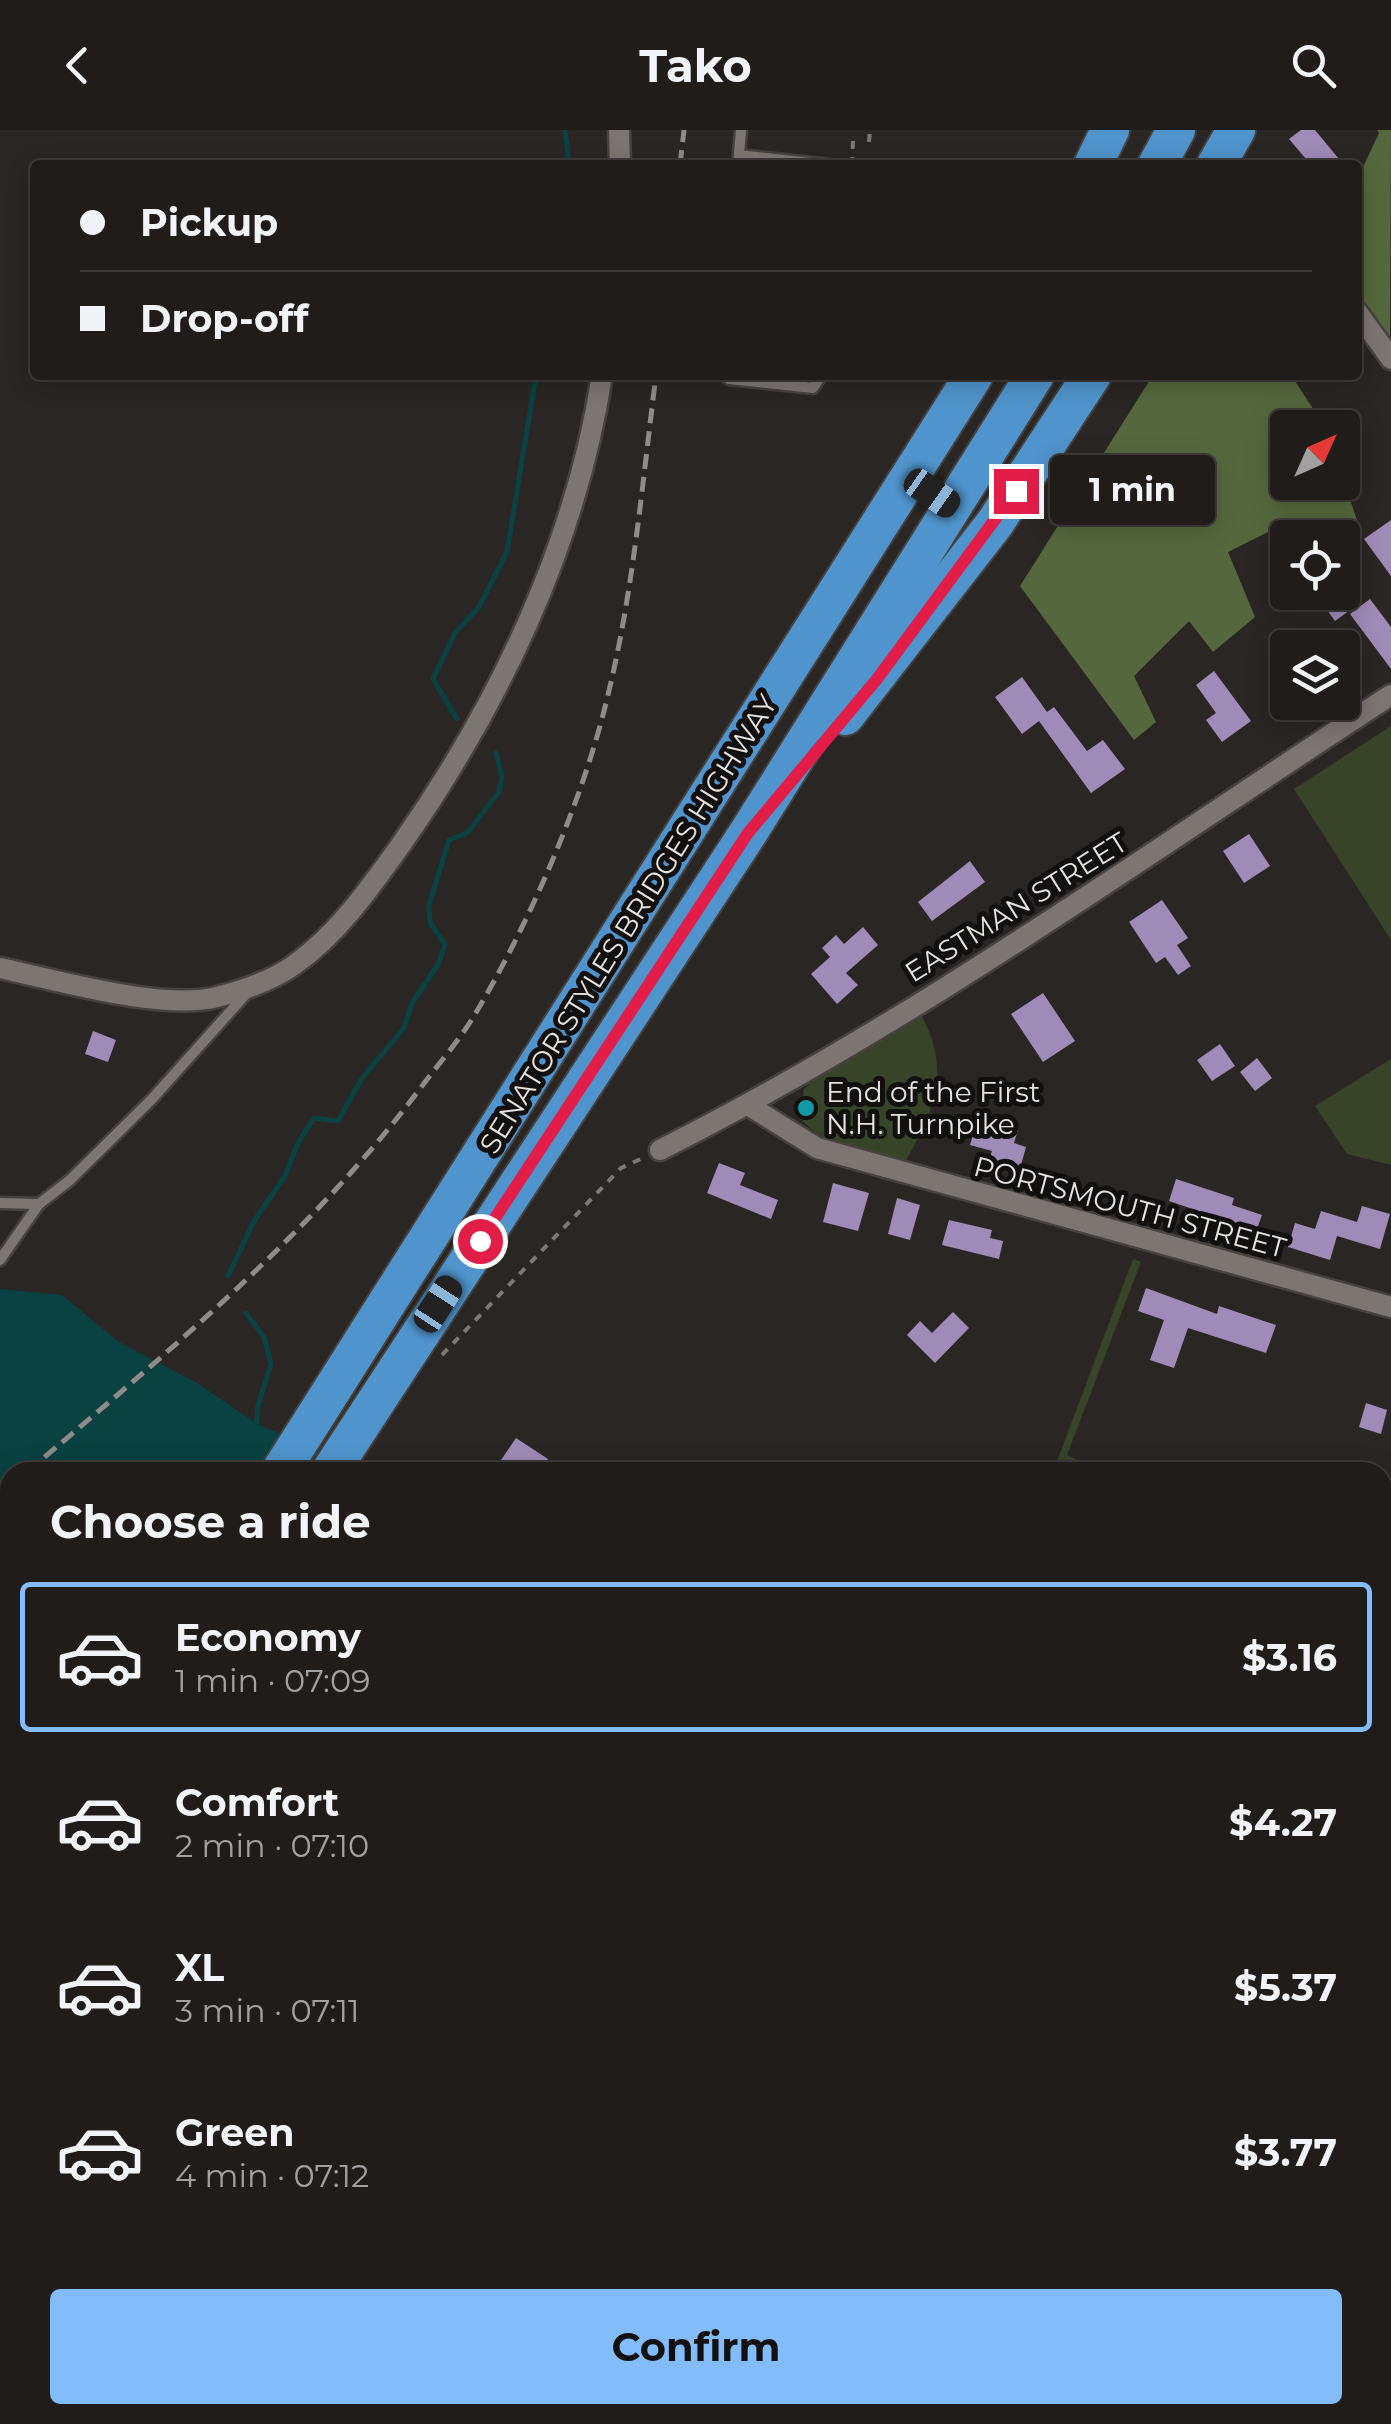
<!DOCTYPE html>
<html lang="en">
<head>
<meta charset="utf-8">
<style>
	body { margin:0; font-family:Montserrat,sans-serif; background:#2d2927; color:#f1f3f6; height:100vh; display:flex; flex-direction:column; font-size:38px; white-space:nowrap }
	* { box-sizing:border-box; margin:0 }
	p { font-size:32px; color:#a2a1a2 }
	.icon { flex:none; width:55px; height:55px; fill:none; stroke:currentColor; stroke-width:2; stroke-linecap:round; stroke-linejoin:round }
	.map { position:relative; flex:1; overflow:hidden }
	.panel { position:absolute; left:0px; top:1332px; width:1392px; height:962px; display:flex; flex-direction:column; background:#201c1a; border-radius:30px 30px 0 0; box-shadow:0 5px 25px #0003,0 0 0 2px #3d3a39 }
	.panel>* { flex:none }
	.hud { position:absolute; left:30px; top:30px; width:1332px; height:220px; border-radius:10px; box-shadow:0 5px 25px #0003,0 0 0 2px #3d3a39; display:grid; align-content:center; height:220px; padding:0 50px; background:#201c1a }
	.needle { width:65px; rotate:45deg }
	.tools { position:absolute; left:1270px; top:280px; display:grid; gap:20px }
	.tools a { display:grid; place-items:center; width:90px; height:90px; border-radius:10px; background:#201c1a; box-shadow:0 5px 25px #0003,0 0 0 2px #3d3a39; font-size:50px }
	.end { position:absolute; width:45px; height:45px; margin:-22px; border:12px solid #e11d48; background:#fff; box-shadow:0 0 0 5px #fff }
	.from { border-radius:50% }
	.bubble { position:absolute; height:70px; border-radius:10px; background:#201c1a; box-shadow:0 5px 25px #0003,0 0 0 2px #3d3a39; font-size:32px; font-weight:700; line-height:70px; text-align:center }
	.car { position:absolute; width:30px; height:60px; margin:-30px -15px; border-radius:12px; box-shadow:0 0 8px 2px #0007; background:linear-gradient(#222 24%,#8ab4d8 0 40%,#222 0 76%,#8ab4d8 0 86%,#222 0) }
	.hud b { display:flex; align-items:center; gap:35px; height:95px; font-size:38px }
	.hud b+b { border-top:2px solid #3d3a39 }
	.hud i { width:25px; height:25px; background:#f1f3f6 }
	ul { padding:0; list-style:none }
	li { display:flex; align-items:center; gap:30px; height:150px; margin:0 20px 15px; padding:0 30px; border:5px solid transparent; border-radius:10px }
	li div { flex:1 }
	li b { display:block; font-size:38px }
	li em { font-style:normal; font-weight:700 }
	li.selected { border-color:#82bcfa }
	li>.icon { width:90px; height:90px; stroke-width:1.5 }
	h2 { padding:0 50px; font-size:45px; line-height:120px }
	.primary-button { display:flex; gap:20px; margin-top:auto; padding:20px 50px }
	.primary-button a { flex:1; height:115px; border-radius:10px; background:#82bcfa; color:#111; font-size:40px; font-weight:700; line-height:115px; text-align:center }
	header { display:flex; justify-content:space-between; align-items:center; height:130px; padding:0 50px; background:#201c1a; font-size:45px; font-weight:700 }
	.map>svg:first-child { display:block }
	.green { fill:#374428 }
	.forest { fill:#55683d }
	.water { fill:#0a4242 }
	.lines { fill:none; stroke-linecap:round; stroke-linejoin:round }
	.stream { stroke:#0a4242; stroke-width:5 }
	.building { fill:#9f8bb7 }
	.service-casing { stroke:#45423f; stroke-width:15 }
	.minor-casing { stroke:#45423f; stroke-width:25 }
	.motorway-casing { stroke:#45423f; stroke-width:42 }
	.path { stroke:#7b7875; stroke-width:4; stroke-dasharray:8 8; stroke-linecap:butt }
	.service { stroke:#7c7673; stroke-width:10 }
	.minor { stroke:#7c7673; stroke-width:20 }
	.motorway { stroke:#4f94cc; stroke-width:38 }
	.rail { stroke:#8f8b89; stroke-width:5; stroke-dasharray:15 8; stroke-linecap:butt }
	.route { stroke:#e11d48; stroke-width:12 }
	.culture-dot { fill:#0f9aa8; stroke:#11100e; stroke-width:4 }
	.labels { text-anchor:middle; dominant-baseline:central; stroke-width:10; stroke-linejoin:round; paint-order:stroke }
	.street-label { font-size:28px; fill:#e5e2e0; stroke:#11100e }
	.poi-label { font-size:28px; fill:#e5e2e0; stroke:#11100e; text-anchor:start }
</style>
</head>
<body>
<header><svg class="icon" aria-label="back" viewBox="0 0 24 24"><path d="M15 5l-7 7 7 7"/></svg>Tako<svg class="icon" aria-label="search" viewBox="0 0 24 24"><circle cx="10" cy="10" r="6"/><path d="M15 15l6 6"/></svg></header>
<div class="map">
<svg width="1391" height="2294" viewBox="0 0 1391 2294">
	<rect width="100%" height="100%" fill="#2a2623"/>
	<g class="green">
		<path d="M1391,596V810L1294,659Z"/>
		<path d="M920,883C951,938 936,979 906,1030C874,1023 823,1017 801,989L804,959L824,942Z"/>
		<path d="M1391,929V1035L1347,1024L1315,976Z"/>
		<path d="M1133,1129L1141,1132L1067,1325L1102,1342H1053Z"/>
		<path d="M1382,1458L1391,1460V2275L1382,2258Z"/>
	</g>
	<g class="forest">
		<path d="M1377,0H1391L1390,213L1358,162V48L1379,3Z"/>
		<path d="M1153,245H1291L1325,297L1288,298V352H1342L1343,349L1358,393C1335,413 1296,414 1272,400L1228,422L1255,487L1213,522L1189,491L1134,546L1156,592L1134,610L1020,456Z"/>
		<path d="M1382,1602L1391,1606V2034L1382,2029Z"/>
	</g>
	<g class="water">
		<path d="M0,1159L62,1165L119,1212L197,1253L259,1295L374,1342H10V1520L0,1513Z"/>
		<path d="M1383,2264L1391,2278V2294H859L853,2285H1382Z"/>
	</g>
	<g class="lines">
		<g class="stream">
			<path d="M565,0L569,35"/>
			<path d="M457,589L433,549L455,503L479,477L507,422L536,245"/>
			<path d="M228,1146L254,1091L285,1046L298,1013L314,988L338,991L362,948L404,898L412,873L439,833L445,814L430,793L429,775L449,710L467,703L499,662L502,648L496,623"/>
			<path d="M246,1183L264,1207L271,1234L258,1275L256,1300"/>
			<path d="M0,2248L10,2247"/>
			<path d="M52,2285L56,2294"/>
		</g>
	</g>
	<g class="building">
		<path d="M1301,0H1315L1339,29L1331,35H1311L1289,9Z"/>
		<path d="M1391,390V446L1364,409Z"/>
		<path d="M1314,462H1348L1357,475L1335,491Z"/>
		<path d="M1370,469L1391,497V539L1350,484Z"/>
		<path d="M1214,541L1251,591L1222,612L1206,590L1216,583L1196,555Z"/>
		<path d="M1022,547L1047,582L1054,577L1087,621L1103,610L1125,639L1091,663L1039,591L1022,604L995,567Z"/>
		<path d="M1249,704L1270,736L1244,753L1223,721Z"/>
		<path d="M970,731L985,752L932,791L918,772Z"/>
		<path d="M1162,770L1188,808L1177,815L1191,836L1178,845L1165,827L1156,833L1129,792Z"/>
		<path d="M863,797L878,815L846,843L858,855L837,874L811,844L830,827L822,818L836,805L844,814Z"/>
		<path d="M1043,863L1075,911L1043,932L1011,884Z"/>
		<path d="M93,901L116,910L108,932L85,924Z"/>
		<path d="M1220,914L1235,936L1212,951L1197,930Z"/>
		<path d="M1257,928L1272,948L1255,961L1240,942Z"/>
		<path d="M978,988L1018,1000L1014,1013L1026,1017L1019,1042L988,1034L992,1021L970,1015Z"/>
		<path d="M719,1033L745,1043L740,1055L778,1070L771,1089L707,1063Z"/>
		<path d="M1176,1049L1234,1068L1232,1075L1262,1085L1253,1110L1216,1097L1219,1088L1169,1071Z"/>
		<path d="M833,1053L869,1063L858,1101L823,1092Z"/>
		<path d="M897,1068L920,1075L910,1110L888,1104Z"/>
		<path d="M1362,1076L1390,1084L1380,1119L1337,1106L1330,1130L1288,1117L1295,1093L1315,1099L1321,1081L1357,1092Z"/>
		<path d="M949,1090L992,1100L990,1108L1003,1111L999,1129L942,1115Z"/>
		<path d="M1146,1158L1217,1184L1219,1176L1276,1195L1266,1223L1188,1198L1174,1238L1150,1230L1164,1190L1138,1181Z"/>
		<path d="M953,1182L969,1198L935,1233L907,1205L920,1191L932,1203Z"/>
		<path d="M1366,1273L1387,1280L1381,1304L1359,1297Z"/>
		<path d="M516,1308L548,1329L539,1342H493Z"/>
	</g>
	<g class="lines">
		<g class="service-casing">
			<g id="service">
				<path d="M739,25L830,35"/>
				<path d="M738,35L741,0"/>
				<path d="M724,245L729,249L813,258L822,245"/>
				<path d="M915,351L947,373"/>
				<path d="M0,1073L39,1074L70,1050L152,969L246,864"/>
				<path d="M0,1130L39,1074"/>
			</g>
		</g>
		<g class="minor-casing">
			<g id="minor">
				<path d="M619,0L620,35"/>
				<path d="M1358,183L1391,229"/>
				<path d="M0,838C56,850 163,881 217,867C244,860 272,851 294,835C337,805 370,758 400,716C498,577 576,415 602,245"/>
				<path d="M748,975L817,1018L1391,1177"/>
				<path d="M660,1020C916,891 1151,721 1391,565"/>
			</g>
		</g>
		<g class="motorway-casing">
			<g id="motorway">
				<path d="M1093,35L1110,0"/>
				<path d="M1157,35L1176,0"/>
				<path d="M1216,35L1236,0"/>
				<path d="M845,586L995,393L1092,245"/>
				<path d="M280,1342L974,245"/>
				<path d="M330,1342L748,703L1035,245"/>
				<path d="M0,1781L10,1766"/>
				<path d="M0,1861L10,1845"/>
			</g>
		</g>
		<g class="path">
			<path d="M869,12L870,0"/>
			<path d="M852,35L853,10"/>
			<path d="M442,1225L621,1038L645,1027"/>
			<path d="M1382,1595L1391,1596"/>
			<path d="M0,1962L10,1944"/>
			<path d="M1382,2072L1391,2031"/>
			<path d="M1382,2118L1385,2153L1391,2163"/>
		</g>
		<use href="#service" class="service"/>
		<use href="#minor" class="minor"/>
		<use href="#motorway" class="motorway"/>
		<g class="rail">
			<path d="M680,35L684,0"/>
			<path d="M27,1342C168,1222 314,1102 425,952C441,931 460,909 474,886C528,796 581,675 606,573C633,466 642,355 656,245"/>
			<path d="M0,1365L10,1357"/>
		</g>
	</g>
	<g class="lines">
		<path class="route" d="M480,1111L748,703L877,549L1016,361"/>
	</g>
	<circle class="culture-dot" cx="806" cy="978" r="10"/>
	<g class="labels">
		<g class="street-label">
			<text transform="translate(1016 777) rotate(-32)">EASTMAN STREET</text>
			<text transform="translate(628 794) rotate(-58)">SENATOR STYLES BRIDGES HIGHWAY</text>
			<text transform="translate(1130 1077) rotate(15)">PORTSMOUTH STREET</text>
		</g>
		<g class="poi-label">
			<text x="826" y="962">End of the First<tspan x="826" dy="32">N.H. Turnpike</tspan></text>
		</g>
	</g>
</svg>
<div class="tools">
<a><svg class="needle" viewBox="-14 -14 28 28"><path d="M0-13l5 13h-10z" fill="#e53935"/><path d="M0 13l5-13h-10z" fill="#a2a1a2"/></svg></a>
<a><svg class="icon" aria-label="locate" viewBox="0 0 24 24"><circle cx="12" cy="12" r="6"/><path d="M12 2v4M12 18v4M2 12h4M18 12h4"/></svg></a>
<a><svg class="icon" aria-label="layers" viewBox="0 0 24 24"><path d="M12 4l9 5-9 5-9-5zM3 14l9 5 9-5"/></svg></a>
</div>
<i class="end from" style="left:480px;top:1111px"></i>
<i class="end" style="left:1016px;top:361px"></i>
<div class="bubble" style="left:1050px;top:325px;width:165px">1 min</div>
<i class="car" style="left:932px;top:363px;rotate:125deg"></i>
<i class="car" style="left:438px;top:1174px;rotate:33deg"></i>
<div class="hud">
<b><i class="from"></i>Pickup</b>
<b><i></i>Drop-off</b>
</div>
<section class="panel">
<h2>Choose a ride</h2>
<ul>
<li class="selected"><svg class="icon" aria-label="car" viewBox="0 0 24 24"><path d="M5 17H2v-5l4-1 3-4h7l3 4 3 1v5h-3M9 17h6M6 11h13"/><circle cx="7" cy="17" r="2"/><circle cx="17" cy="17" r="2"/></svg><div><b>Economy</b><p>1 min · 07:09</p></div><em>$3.16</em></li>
<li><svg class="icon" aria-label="car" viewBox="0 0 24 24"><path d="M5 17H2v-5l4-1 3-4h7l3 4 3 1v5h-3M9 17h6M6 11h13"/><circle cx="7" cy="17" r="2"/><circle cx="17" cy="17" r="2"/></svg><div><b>Comfort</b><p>2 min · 07:10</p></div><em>$4.27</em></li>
<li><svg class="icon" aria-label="car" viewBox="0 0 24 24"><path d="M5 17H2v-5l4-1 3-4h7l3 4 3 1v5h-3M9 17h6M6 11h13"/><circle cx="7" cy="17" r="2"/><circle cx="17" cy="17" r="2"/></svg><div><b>XL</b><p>3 min · 07:11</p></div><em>$5.37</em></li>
<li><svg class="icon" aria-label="car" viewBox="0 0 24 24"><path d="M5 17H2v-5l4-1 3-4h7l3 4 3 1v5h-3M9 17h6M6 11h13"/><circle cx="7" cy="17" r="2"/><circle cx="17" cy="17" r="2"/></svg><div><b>Green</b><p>4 min · 07:12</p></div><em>$3.77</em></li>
</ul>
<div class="primary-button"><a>Confirm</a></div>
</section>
</div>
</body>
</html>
